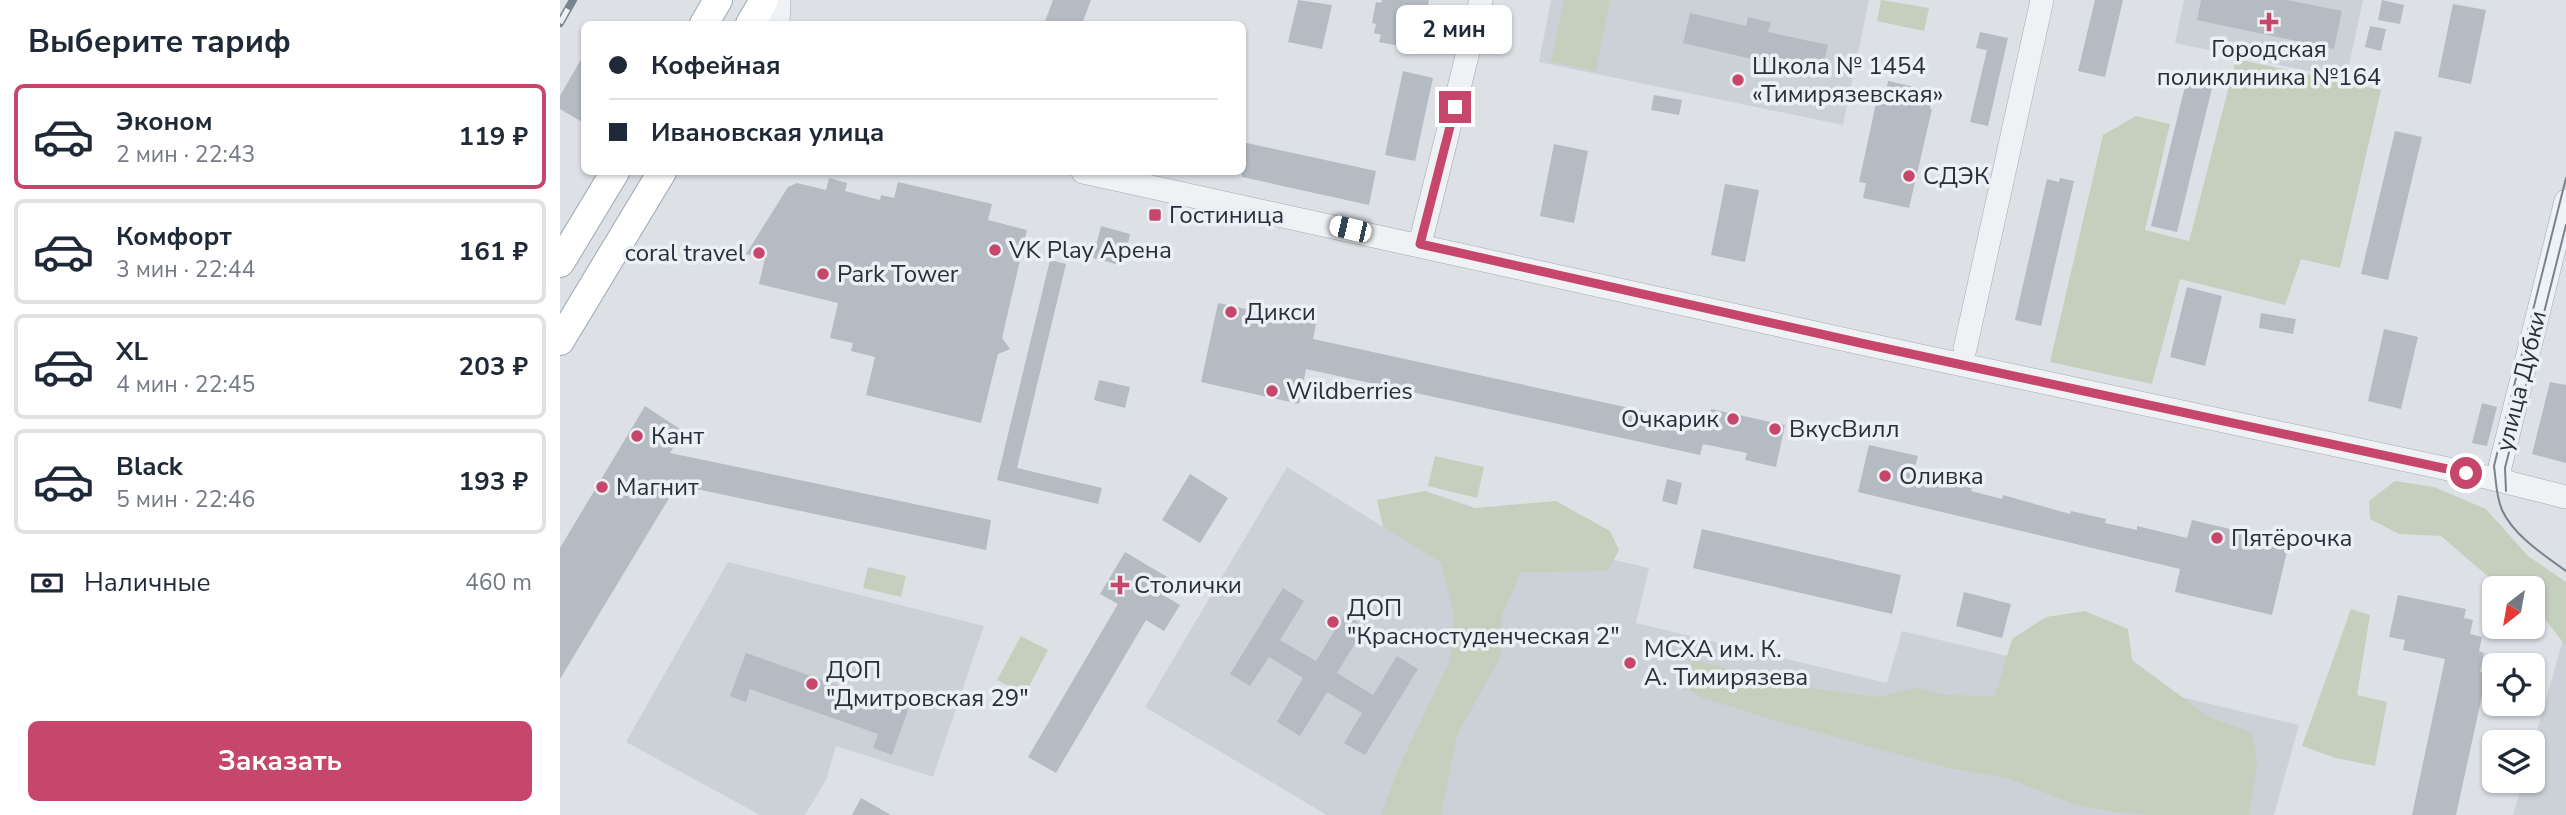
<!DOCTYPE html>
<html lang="ru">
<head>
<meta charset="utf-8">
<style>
	body { margin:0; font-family:"Nunito Sans",sans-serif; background:#f6f6f7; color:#1f2937; height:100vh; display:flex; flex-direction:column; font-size:26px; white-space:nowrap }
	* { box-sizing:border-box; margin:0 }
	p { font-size:23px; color:#747a83 }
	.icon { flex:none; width:38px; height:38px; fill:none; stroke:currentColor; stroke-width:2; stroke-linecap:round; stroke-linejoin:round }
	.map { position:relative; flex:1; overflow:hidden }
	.sheet { display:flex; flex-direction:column; background:#fff; width:560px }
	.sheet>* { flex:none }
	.top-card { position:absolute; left:21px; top:21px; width:665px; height:154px; border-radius:10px; box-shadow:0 2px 5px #0004; display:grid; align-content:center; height:154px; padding:0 28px; background:#fff }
	.needle { width:46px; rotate:211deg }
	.fabs { position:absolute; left:1922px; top:576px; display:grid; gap:14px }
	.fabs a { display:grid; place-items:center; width:63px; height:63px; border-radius:10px; background:#fff; box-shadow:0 2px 5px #0004; font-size:35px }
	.end { position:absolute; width:32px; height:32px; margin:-16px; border:9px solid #c6476b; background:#fff; box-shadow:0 0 0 4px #fff }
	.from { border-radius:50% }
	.bubble { position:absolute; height:49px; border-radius:10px; background:#fff; box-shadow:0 2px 5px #0004; font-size:23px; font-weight:700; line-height:49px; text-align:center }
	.car { position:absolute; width:21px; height:42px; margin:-21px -10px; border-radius:9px; box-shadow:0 0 5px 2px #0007; background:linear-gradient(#fff 24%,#345 0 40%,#fff 0 76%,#345 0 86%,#fff 0) }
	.top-card b { display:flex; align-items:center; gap:24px; height:66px; font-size:26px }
	.top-card b+b { border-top:2px solid #e0e1e3 }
	.top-card i { width:18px; height:18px; background:#1f2937 }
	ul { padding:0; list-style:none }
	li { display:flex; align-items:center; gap:21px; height:105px; margin:0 14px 10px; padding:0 14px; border:4px solid #e0e1e3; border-radius:10px }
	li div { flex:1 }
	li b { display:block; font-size:26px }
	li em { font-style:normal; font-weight:700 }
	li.on { border-color:#c6476b }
	li>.icon { width:63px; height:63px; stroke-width:1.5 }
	h2 { padding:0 28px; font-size:32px; line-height:84px }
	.pay { display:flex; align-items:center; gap:18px; height:77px; padding:0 28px; font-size:26px }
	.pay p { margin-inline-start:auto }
	.primary-button { display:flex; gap:14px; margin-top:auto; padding:14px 28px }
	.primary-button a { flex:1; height:80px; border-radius:10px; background:#c6476b; color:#fff; font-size:28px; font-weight:700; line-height:80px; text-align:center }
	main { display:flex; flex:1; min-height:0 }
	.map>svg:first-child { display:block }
	.built { fill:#cbd1d7 }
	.green { fill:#c5cfbe }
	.building { fill:#b4bbc2 }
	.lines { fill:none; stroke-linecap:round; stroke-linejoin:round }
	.minor-casing { stroke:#a3a9af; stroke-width:24 }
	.major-casing { stroke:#9da7b1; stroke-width:30 }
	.minor { stroke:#eff2f4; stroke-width:23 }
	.major { stroke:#fff; stroke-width:28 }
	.tram { stroke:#77838e; stroke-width:2 }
	.rail-casing { stroke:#77838e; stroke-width:8 }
	.rail { stroke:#ecf0f4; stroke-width:5; stroke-dasharray:16; stroke-linecap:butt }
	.route { stroke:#c6476b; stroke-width:9 }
	.poi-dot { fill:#c6476b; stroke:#ecf0f4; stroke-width:2.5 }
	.labels { text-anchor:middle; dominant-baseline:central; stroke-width:7; stroke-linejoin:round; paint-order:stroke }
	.poi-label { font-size:24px; fill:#27313b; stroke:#ecf0f4; text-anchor:start }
	.street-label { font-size:24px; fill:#27313b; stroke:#ecf0f4 }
</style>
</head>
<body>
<main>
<section class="sheet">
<h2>Выберите тариф</h2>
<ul>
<li class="on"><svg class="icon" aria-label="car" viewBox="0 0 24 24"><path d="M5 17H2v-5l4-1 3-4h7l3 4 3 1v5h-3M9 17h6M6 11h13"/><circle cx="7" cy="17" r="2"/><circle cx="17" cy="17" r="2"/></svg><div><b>Эконом</b><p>2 мин · 22:43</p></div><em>119 ₽</em></li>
<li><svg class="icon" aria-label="car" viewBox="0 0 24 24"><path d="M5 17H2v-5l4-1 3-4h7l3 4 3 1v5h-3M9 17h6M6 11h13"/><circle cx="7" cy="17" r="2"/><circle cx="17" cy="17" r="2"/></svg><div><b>Комфорт</b><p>3 мин · 22:44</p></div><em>161 ₽</em></li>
<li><svg class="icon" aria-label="car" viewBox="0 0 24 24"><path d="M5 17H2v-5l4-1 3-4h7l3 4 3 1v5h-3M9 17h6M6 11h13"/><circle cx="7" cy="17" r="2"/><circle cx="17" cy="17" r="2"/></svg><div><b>XL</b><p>4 мин · 22:45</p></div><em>203 ₽</em></li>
<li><svg class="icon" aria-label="car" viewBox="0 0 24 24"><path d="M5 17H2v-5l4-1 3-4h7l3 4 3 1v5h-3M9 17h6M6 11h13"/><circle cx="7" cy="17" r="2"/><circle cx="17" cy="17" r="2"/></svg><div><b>Black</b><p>5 мин · 22:46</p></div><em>193 ₽</em></li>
</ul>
<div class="pay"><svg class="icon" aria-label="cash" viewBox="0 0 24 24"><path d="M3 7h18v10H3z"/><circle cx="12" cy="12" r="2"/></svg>Наличные<p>460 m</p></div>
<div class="primary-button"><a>Заказать</a></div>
</section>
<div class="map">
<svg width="2006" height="815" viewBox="0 0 2006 815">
	<rect width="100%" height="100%" fill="#dde1e6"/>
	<g class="built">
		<path d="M991,0H1309L1283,125L979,62Z"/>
		<path d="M1624,0H1803L1786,79L1615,43Z"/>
		<path d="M727,467L881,563L938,533L1089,568L1076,623L1327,683L1342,631L1739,725L1714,815H767L585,707Z"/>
		<path d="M168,562L424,626L373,777L276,746L266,780L245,815H200L66,742Z"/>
		<path d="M2006,629V815H1953L1963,781L1972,780V748Z"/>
	</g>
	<g class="green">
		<path d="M1004,0H1050L1036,71L991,62Z"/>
		<path d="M1321,0L1369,8L1364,31L1317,21Z"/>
		<path d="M1676,59L1821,90L1780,268L1741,259L1725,305L1620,279L1592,384L1490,362L1543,135L1576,116L1610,124L1585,230L1629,241Z"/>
		<path d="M875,456L924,467L917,498L868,486Z"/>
		<path d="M1835,481L1874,487L1926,509L1968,556L2006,582V646L1972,603V588H1945L1938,585L1881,536L1839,534L1810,519L1809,501Z"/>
		<path d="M865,491L915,508L996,501L1050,531L1059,550L1048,571L961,572L942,615L941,656L897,735L881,815H821L839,767L890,660L894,615L881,563L823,527L817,500Z"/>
		<path d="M308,567L346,576L341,597L303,588Z"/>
		<path d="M1791,609L1810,615L1797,695L1827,702L1815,766L1776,758L1742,746Z"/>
		<path d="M1525,611L1568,629L1572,660L1649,717L1692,733L1697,762L1689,815H1592L1555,812L1516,805L1450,779L1388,768L1217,721L1143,698L1123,686L1133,660L1249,688L1317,697L1357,688L1384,695L1435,696L1452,639L1486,617Z"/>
		<path d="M461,636L488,650L465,694L437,680Z"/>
	</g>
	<g class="building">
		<path d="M493,0H531L522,24H484Z"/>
		<path d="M738,0L772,5L762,49L728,42Z"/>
		<path d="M822,0H869L861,35L855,34L853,42L846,41L845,47L819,42L821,35L814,33L816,24L812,23L816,2L821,3Z"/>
		<path d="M1535,0H1563L1545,77L1518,71Z"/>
		<path d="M1641,0H1727L1782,11L1774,49L1637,20Z"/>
		<path d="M1822,0L1844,5L1840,24L1818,20Z"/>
		<path d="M1893,4L1926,10L1911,84L1878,77Z"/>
		<path d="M1130,13L1186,26L1188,17L1205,21L1211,22L1208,32L1268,45L1261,75L1123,43Z"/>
		<path d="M1810,26L1826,29L1821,51L1805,47Z"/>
		<path d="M1420,32L1448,38L1428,126L1410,122L1427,50L1416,48Z"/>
		<path d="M24,54V123L0,109V96Z"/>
		<path d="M843,71L873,78L855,161L825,155Z"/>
		<path d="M1627,78L1653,84L1617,232L1591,226Z"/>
		<path d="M1328,81L1373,91L1370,109H1372L1349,208L1303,198L1306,183L1299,182L1318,94L1325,96Z"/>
		<path d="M1094,95L1122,100L1119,115L1091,110Z"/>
		<path d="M1835,131L1862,137L1828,280L1801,274Z"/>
		<path d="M682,142L816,171L809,205L682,177Z"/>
		<path d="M994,144L1028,151L1014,223L980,216Z"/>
		<path d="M269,178L287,183L285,191L320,200L321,195L334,198L338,182L432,204L428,220L467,230L442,338L450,349L438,354L421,423L306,395L315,357L291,351L293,343L270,338L278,303L199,284L205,258L186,254L228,187L237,183L266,190Z"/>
		<path d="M1500,178L1514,181L1481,326L1455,320L1487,179L1499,182Z"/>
		<path d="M1165,184L1199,190L1185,262L1151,255Z"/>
		<path d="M541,226L570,234L563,266L533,258Z"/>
		<path d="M490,260L506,264L457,468L542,488L538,504L437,480Z"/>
		<path d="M1627,287L1662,296L1645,366L1610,357Z"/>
		<path d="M658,303L756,324L753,339L1148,425L1151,409L1225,425L1216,467L1185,460L1187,453L1143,444L1140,455L746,369L739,404L641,382Z"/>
		<path d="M1701,313L1736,319L1733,334L1699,328Z"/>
		<path d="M1824,329L1858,337L1841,409L1808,401Z"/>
		<path d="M539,380L570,387L565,408L534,400Z"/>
		<path d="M1990,382L2006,385V463L1972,454Z"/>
		<path d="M1922,403L1937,407L1927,446L1912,443Z"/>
		<path d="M85,406L123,431L110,453L431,520L426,550L117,485L0,679V548Z"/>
		<path d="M1309,445L1358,456L1353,474L1412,488L1411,491L1442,499L1443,495L1510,514L1511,511L1546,519L1545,523L1577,530V526L1627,538L1632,520L1729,543L1712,615L1615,592L1620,569L1298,492Z"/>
		<path d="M630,474L668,498L640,543L602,520Z"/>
		<path d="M1107,479L1122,483L1117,505L1102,501Z"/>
		<path d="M1142,529L1341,575L1332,614L1133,568Z"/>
		<path d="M565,552L614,581L605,596L620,605L604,631L586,620L496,773L468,757L558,604L540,594Z"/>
		<path d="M723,588L744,601L720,640L756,661L785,614L805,627L777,673L813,695L837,656L858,669L805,755L784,743L802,713L767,692L740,736L717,722L743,678L709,657L690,686L670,674Z"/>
		<path d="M1404,592L1451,604L1442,638L1396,626Z"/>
		<path d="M1838,595L1906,609L1904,618L1913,620L1910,634L1922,637L1919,651L1924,653L1920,672L1927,673L1896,815H1852L1885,659L1843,650L1845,640L1829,637Z"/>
		<path d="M186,653L348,710L332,755L313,748L318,734L190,689L186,702L170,696Z"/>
		<path d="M301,798L331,815H292Z"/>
	</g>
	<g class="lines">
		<g class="minor-casing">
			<g id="minor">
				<path d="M218,24L219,0"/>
				<path d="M523,172L1305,344L1930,478L2006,497"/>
				<path d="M860,244L921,0"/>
				<path d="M1405,349L1482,0"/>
				<path d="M1940,480V467L2006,201"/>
			</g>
		</g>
		<g class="major-casing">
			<g id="major">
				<path d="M144,24L158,0"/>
				<path d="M190,24L204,0"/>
				<path d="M0,263L55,172"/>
				<path d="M0,341L102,172"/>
			</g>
		</g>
		<use href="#minor" class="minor"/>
		<use href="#major" class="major"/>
		<g class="tram">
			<path d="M2006,178L1934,466C1936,480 1936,496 1942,510C1954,536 1984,555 2006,571"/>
			<path d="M1946,491L1945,468L2006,225"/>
		</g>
		<g class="rail-casing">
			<path id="rail" d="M0,23L13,0"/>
		</g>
		<use href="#rail" class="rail"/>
	</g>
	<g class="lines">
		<path class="route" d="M895,107L860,244L1305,344L1906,473"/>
	</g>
	<g class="poi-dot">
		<path d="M1705.5 11.5h7v7h7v7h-7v7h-7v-7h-7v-7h7z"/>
		<circle cx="1178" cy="80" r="7"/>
		<circle cx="1349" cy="176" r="7"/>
		<rect x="588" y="208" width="14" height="14" rx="3.5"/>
		<circle cx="435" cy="250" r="7"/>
		<circle cx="199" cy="253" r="7"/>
		<circle cx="263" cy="274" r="7"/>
		<circle cx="671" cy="312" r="7"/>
		<circle cx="712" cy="391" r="7"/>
		<circle cx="1173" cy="419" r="7"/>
		<circle cx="1215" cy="429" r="7"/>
		<circle cx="77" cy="436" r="7"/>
		<circle cx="1325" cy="476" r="7"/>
		<circle cx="42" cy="487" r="7"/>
		<circle cx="1657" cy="538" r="7"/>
		<path d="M556.5 574.5h7v7h7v7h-7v7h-7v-7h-7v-7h7z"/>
		<circle cx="773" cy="622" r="7"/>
		<circle cx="1070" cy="663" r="7"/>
		<circle cx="252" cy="684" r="7"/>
	</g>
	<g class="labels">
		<g class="poi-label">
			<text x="1709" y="49" text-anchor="middle">Городская<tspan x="1709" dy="28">поликлиника №164</tspan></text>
			<text x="1192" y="66">Школа № 1454<tspan x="1192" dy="28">«Тимирязевская»</tspan></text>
			<text x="1363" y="176">СДЭК</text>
			<text x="609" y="215">Гостиница</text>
			<text x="449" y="250">VK Play Арена</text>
			<text x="185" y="253" text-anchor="end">coral travel</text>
			<text x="277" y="274">Park Tower</text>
			<text x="685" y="312">Дикси</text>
			<text x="726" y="391">Wildberries</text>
			<text x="1159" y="419" text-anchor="end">Очкарик</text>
			<text x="1229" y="429">ВкусВилл</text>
			<text x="91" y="436">Кант</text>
			<text x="1339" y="476">Оливка</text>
			<text x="56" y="487">Магнит</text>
			<text x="1671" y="538">Пятёрочка</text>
			<text x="574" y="585">Столички</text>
			<text x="787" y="608">ДОП<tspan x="787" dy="28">"Красностуденческая 2"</tspan></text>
			<text x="1084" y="649">МСХА им. К.<tspan x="1084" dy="28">А. Тимирязева</tspan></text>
			<text x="266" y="670">ДОП<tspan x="266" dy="28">"Дмитровская 29"</tspan></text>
		</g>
		<g class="street-label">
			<text transform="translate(1961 381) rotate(-76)">улица Дубки</text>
		</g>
	</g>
</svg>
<div class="fabs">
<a><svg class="needle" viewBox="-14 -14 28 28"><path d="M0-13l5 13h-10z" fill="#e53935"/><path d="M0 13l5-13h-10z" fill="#747a83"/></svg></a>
<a><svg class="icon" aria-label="locate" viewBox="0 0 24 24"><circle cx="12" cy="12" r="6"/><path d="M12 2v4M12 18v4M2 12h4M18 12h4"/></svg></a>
<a><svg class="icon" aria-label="layers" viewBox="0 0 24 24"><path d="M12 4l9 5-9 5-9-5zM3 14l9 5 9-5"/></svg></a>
</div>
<i class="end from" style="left:1906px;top:473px"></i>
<i class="end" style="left:895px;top:107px"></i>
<div class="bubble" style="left:836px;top:5px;width:116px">2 мин</div>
<i class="car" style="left:790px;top:229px;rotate:283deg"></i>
<div class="top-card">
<b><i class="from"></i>Кофейная</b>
<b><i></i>Ивановская улица</b>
</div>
</div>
</main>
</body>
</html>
